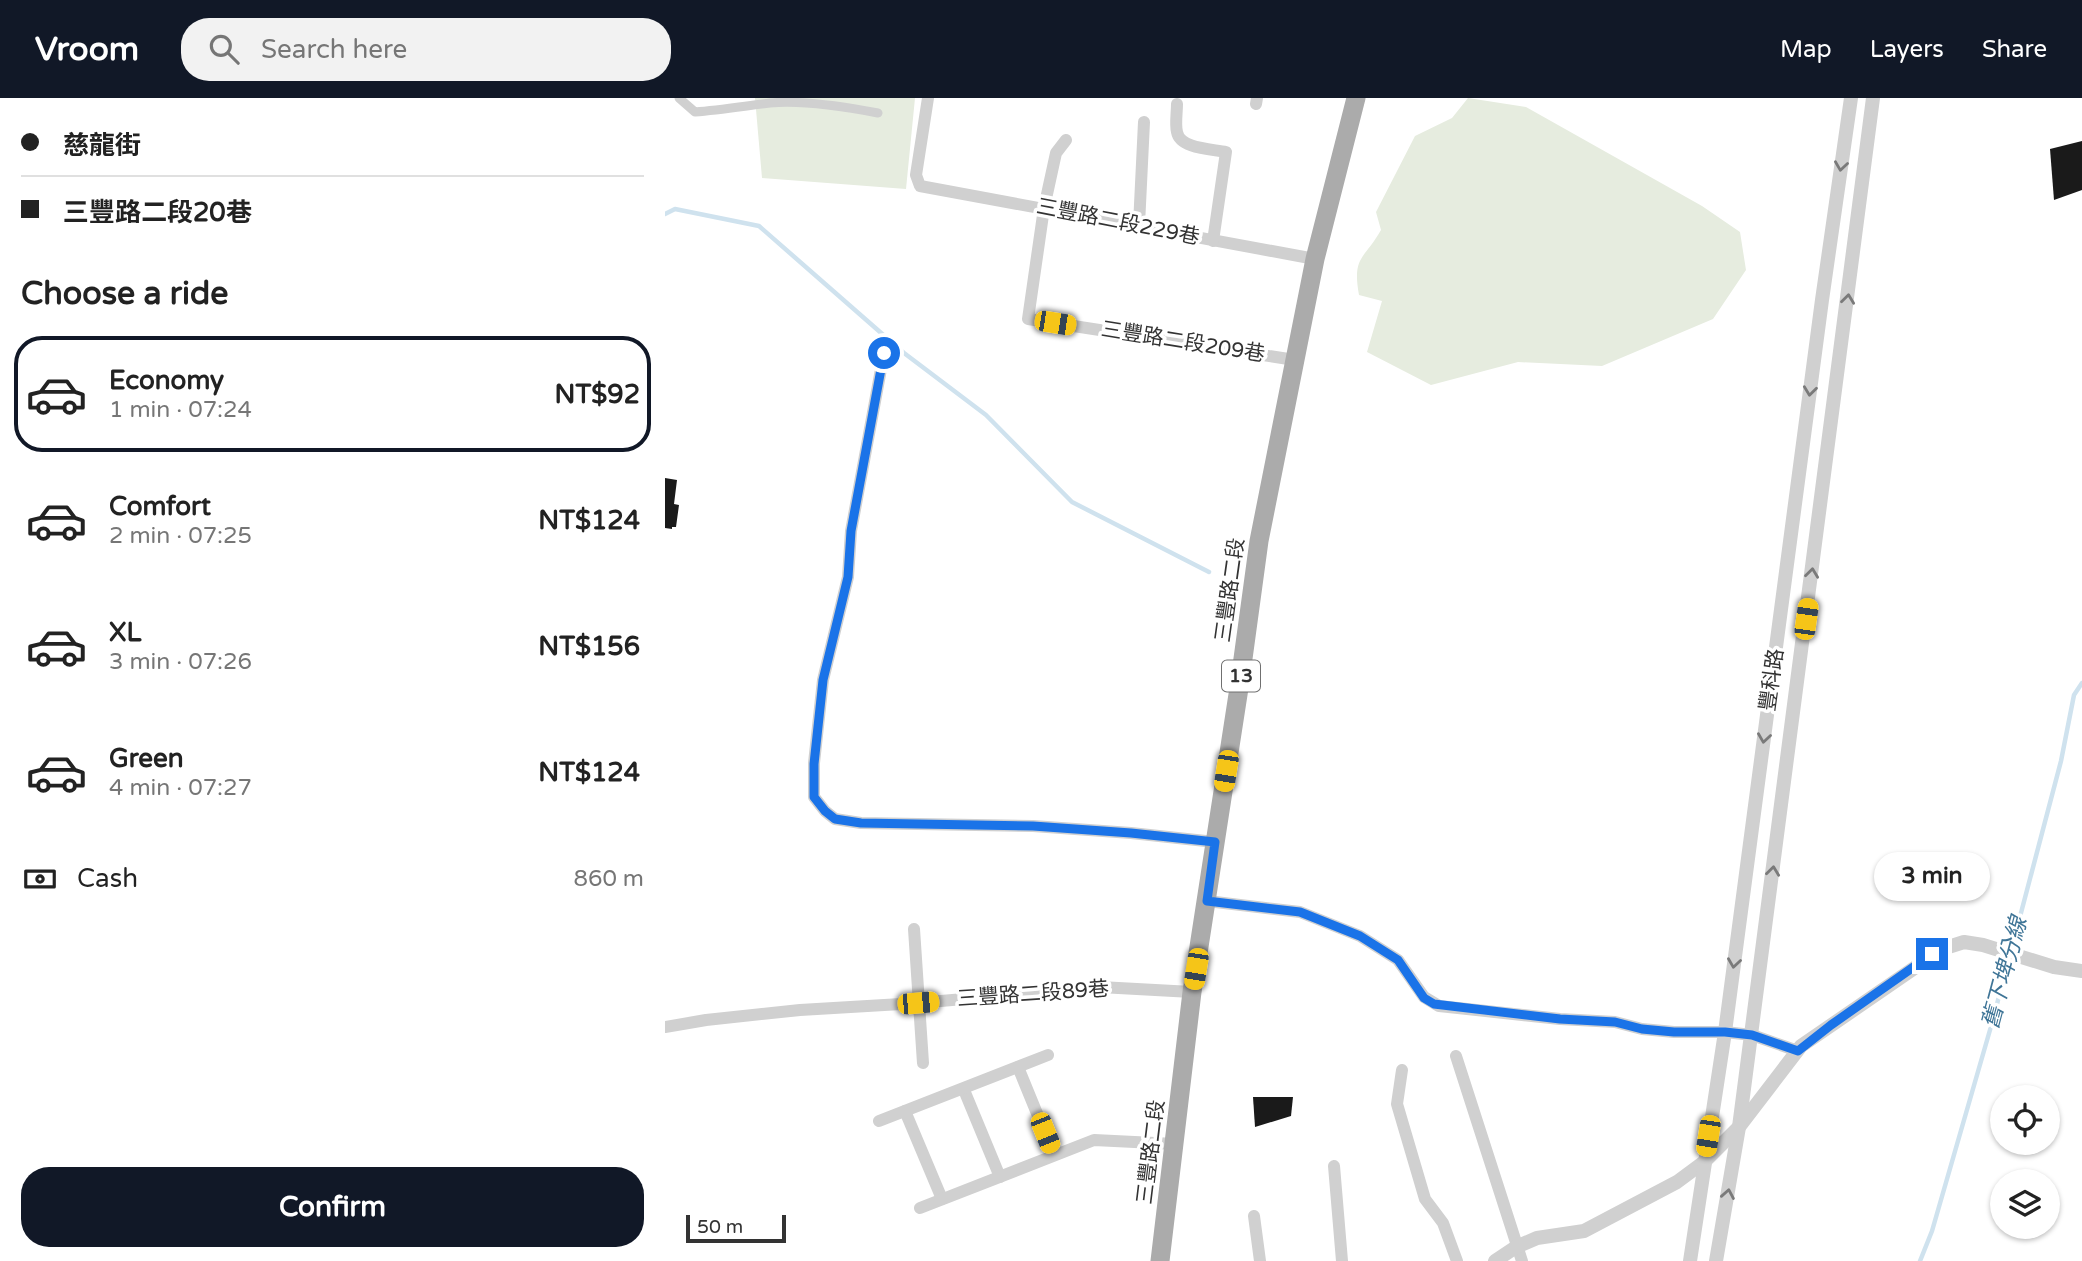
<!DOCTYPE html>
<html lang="en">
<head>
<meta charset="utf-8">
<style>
	body { margin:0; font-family:"Varela Round","Noto Sans TC",sans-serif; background:#f2f2f2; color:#222; height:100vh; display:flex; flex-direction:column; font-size:26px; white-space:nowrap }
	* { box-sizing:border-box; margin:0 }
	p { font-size:23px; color:#767676 }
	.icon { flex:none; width:38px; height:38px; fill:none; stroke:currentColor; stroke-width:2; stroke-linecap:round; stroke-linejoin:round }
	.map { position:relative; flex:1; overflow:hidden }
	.details { display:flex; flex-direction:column; background:#fff; width:665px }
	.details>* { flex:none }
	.banner { display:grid; align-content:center; height:154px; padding:0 21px; background:#fff }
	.tools { position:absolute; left:1325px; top:987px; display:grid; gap:14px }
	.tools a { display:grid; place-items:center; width:70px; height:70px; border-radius:50%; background:#fff; box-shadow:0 2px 5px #0004; font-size:35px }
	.scale { position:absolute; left:21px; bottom:18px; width:100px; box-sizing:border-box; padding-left:7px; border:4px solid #333; border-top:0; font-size:19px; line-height:24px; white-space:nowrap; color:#333; -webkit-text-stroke:5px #fff; paint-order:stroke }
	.end { position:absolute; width:32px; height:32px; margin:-16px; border:9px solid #1a73e8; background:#fff; box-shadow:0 0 0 4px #fff }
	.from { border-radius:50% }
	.bubble { position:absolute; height:49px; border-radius:24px; background:#fff; box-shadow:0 2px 5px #0004; font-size:23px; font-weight:800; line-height:49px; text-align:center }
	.car { position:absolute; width:21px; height:42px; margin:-21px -10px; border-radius:9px; box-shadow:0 0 5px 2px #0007; background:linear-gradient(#f5c518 24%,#345 0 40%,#f5c518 0 76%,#345 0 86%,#f5c518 0) }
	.banner b { display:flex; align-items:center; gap:24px; height:66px; font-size:26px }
	.banner b+b { border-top:2px solid #e0e0e0 }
	.banner i { width:18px; height:18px; background:#222 }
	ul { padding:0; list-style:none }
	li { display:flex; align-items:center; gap:21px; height:116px; margin:0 14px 10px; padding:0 7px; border:4px solid transparent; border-radius:28px }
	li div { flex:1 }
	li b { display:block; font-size:26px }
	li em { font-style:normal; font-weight:800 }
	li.active { border-color:#111827 }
	li>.icon { width:63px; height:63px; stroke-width:1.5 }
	h2 { padding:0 21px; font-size:32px; line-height:84px }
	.pay { display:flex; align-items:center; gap:18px; height:77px; padding:0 21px; font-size:26px }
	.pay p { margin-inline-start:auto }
	.cta { display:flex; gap:14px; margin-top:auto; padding:14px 21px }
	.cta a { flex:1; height:80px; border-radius:28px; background:#111827; color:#fff; font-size:28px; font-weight:800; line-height:80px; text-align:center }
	header { display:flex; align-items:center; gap:42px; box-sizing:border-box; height:98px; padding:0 35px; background:#111827; color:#fff }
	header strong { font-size:33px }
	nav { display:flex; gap:38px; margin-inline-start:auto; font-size:24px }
	.search { width:490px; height:63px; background:#f2f2f2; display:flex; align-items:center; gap:18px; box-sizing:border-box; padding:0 24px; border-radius:28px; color:#767676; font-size:26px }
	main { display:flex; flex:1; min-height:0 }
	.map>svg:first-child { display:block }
	.green { fill:#e6ecdf }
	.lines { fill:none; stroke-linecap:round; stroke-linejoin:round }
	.stream { stroke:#cfe2ee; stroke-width:4.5 }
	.building { fill:#1a1a1a }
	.pedestrian { stroke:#d0d0d0; stroke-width:9 }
	.minor { stroke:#d0d0d0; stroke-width:12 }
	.tertiary { stroke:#d0d0d0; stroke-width:14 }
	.primary { stroke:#ababab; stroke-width:19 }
	.oneway { stroke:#7a7a7a }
	.route { stroke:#1a73e8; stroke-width:9 }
	.labels { text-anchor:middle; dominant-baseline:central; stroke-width:7; stroke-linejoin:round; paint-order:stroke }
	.shield { fill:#fff; stroke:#707070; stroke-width:2 }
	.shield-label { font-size:19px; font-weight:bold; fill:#333 }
	.street-label { font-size:21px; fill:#333; stroke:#fff }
	.water-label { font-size:23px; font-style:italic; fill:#3f7597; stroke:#fff }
</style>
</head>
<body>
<header>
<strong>Vroom</strong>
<div class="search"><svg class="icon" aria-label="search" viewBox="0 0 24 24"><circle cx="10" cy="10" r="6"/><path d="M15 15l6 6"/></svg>Search here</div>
<nav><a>Map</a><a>Layers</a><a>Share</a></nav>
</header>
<main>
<section class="details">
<div class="banner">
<b><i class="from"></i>慈龍街</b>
<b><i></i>三豐路二段20巷</b>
</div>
<h2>Choose a ride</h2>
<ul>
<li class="active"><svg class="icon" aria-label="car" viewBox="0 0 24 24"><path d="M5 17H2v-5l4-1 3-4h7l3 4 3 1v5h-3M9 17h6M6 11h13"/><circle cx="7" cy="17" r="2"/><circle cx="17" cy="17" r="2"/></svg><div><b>Economy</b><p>1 min · 07:24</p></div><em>NT$92</em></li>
<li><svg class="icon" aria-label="car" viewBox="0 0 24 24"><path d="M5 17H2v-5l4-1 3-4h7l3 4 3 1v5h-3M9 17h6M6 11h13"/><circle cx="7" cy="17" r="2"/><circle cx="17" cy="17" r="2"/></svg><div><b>Comfort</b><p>2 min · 07:25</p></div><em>NT$124</em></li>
<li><svg class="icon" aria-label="car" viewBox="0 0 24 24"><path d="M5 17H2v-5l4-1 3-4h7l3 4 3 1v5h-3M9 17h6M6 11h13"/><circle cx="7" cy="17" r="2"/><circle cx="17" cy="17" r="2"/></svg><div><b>XL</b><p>3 min · 07:26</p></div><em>NT$156</em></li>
<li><svg class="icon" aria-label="car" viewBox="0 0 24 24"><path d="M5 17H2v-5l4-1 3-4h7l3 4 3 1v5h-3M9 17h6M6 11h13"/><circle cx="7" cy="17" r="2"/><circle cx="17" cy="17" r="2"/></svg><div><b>Green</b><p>4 min · 07:27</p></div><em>NT$124</em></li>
</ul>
<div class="pay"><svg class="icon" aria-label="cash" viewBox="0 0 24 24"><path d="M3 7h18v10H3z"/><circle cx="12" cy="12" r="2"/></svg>Cash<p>860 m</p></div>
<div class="cta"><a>Confirm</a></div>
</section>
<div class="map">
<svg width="1417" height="1163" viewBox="0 0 1417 1163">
	<rect width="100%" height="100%" fill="#fff"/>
	<g class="green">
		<path d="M90,0H250L241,91L97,80Z"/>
		<path d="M803,0L861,9L1037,108L1075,134L1081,172L1048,221L937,268L853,264L766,287L702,254L717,203L694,197C687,158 699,162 716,132L711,114L750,38L787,20Z"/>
	</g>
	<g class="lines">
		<g class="stream">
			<path d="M0,116L10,111L94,128L239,255L321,317L407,404L544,474"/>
			<path d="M1255,1163L1267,1133L1327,925L1396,663L1409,597L1417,585"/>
		</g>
	</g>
	<g class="building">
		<path d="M1417,43V92L1389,102L1385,51Z"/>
		<path d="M0,380L12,382L9,406L14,407L11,429H7V431L0,430Z"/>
		<path d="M588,999H628L626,1018L590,1029Z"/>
	</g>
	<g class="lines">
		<path class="pedestrian" d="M14,0L30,14C55,12 80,8 105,5C137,2 182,9 213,15"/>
		<g class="minor">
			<path d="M263,0L251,77L255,88L650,161"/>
			<path d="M512,6C512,15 510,26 512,34C515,51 547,51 561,54L548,143"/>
			<path d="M591,6L592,0"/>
			<path d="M401,42L391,55L379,110L363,221L630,262"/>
			<path d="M474,127L479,24"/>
			<path d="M219,255L186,433L183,479L158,582L149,665V699L160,713L170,721L196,725L368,728L466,735L550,744"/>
			<path d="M542,803L635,814L695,838L733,862L759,899L774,908L895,921L950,924L977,931L1009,934H1060L1087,937L1133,953"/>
			<path d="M249,831L258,965"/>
			<path d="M0,929L41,922L135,912L253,905L435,889L527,894"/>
			<path d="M791,958L857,1163"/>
			<path d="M353,969L389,1057"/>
			<path d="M737,972L732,1006L760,1101L778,1125L792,1163"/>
			<path d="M299,992L335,1079"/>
			<path d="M240,1013L277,1101"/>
			<path d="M214,1023L383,957"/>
			<path d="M669,1068L677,1163"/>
			<path d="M255,1110L429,1042L510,1046"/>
			<path d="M589,1118L595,1163"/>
		</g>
		<g class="tertiary">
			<path d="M830,1163L851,1149L872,1140L919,1133L1012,1084L1039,1064L1074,1029L1136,948L1277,851L1299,844L1318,847L1389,869L1417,873"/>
			<path d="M1025,1163L1060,934L1157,202L1186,0"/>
			<path d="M1051,1163L1074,1029L1208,0"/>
		</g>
		<path class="primary" d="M495,1163L527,894L574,590L594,443L650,161L691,0"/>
	</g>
	<defs><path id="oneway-chevron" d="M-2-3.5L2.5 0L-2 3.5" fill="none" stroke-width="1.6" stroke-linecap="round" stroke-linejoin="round" transform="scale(1.75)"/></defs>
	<g class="oneway">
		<use href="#oneway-chevron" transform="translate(1176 68) rotate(98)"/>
		<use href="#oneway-chevron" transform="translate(1183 201) rotate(-83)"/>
		<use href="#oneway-chevron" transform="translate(1145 293) rotate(97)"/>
		<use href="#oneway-chevron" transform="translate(1147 475) rotate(-83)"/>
		<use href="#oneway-chevron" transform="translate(1099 640) rotate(98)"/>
		<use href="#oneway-chevron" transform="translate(1108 773) rotate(-83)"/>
		<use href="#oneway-chevron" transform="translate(1069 865) rotate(98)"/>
		<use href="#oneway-chevron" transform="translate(1063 1096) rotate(-80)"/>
	</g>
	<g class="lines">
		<path class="route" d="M219,255L186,433L183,479L158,582L149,666V699L160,713L170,721L196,725L368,728L466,735L550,744L542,803L635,814L695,838L733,862L759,900L769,906L895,921L950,924L977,931L1009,934H1060L1087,937L1133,953L1166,927L1267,856"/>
	</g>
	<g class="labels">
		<rect class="shield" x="557" y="562.5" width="38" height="31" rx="5"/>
		<g class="shield-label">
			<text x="576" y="578">13</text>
		</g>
		<g class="street-label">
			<text transform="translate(453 124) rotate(11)">三豐路二段229巷</text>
			<text transform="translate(518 244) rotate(9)">三豐路二段209巷</text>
			<text transform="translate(565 492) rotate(-82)">三豐路二段</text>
			<text transform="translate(1107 582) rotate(-82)">豐科路</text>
			<text transform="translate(368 896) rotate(-4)">三豐路二段89巷</text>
			<text transform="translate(486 1054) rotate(-83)">三豐路二段</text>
		</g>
		<g class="water-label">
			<text transform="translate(1340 875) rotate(-75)">舊下埤分線</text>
		</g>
	</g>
</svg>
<div class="tools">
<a><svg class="icon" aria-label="locate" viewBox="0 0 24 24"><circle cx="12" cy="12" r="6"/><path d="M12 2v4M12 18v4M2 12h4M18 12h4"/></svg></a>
<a><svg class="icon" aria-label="layers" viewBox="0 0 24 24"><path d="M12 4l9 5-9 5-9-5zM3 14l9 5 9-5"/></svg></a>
</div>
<div class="scale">50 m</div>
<i class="end from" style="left:219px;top:255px"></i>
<i class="end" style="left:1267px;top:856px"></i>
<div class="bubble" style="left:1209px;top:754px;width:116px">3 min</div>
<i class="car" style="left:390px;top:225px;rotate:99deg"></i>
<i class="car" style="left:1141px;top:521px;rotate:8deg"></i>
<i class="car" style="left:561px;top:673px;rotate:189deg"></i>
<i class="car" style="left:531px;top:871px;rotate:189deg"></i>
<i class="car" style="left:253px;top:905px;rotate:85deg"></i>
<i class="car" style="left:380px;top:1035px;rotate:158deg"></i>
<i class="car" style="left:1043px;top:1038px;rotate:189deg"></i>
</div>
</main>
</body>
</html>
